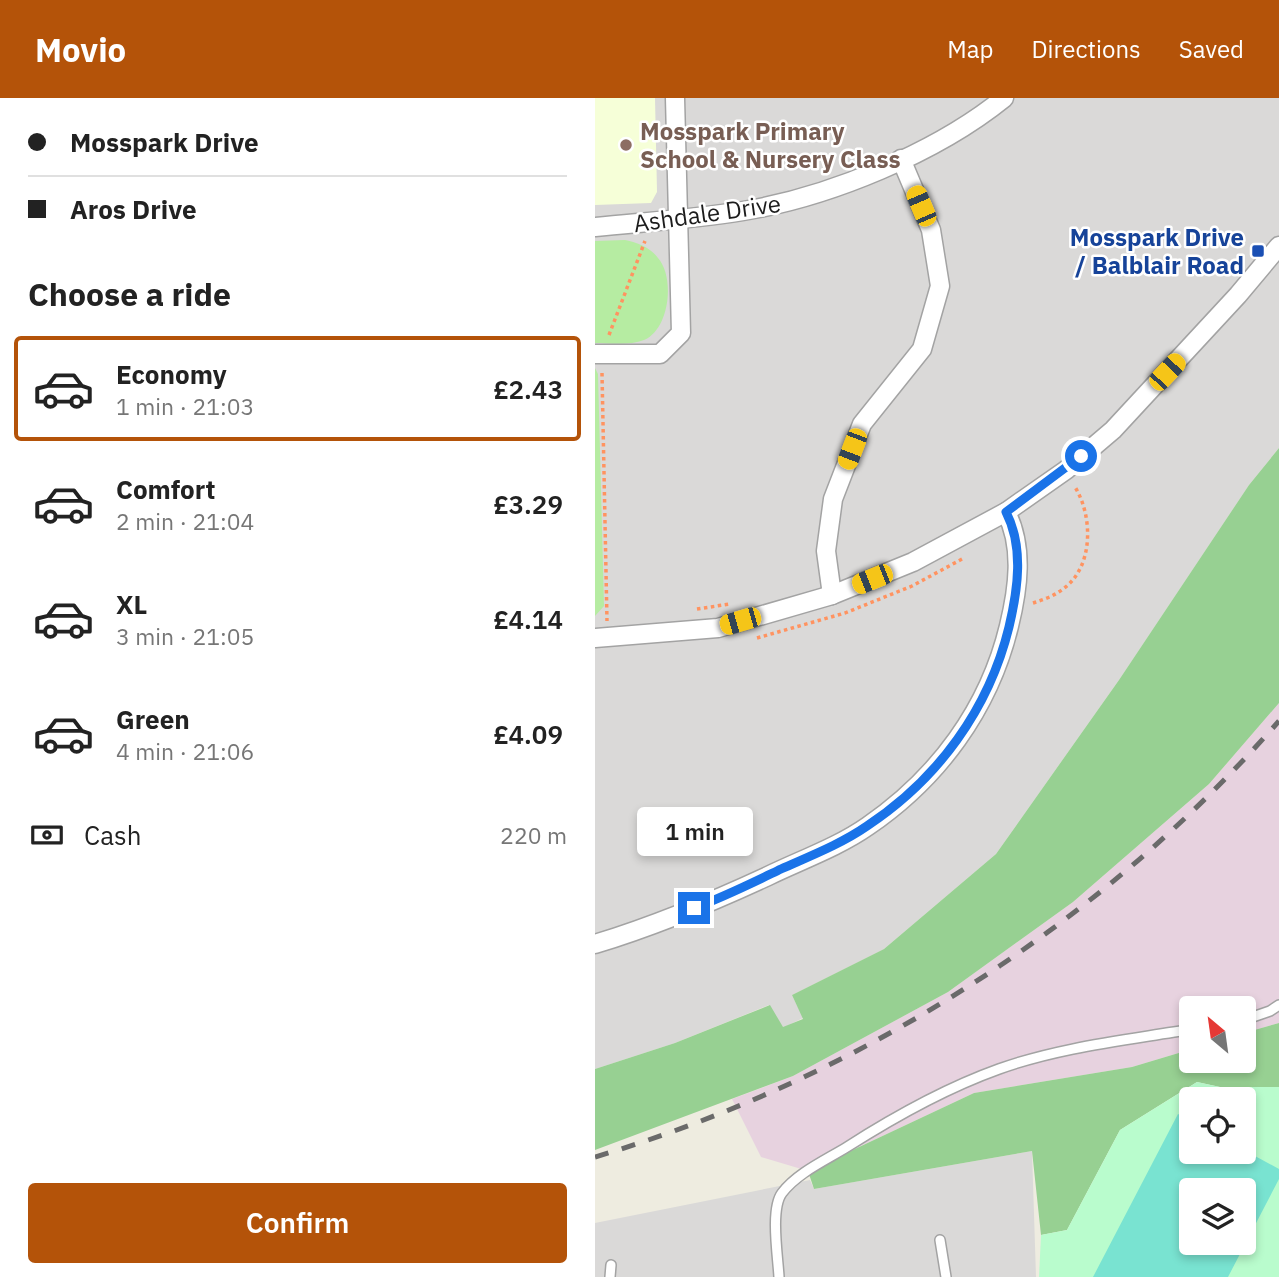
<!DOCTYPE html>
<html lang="en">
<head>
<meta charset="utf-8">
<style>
	body { margin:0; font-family:"IBM Plex Sans",sans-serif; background:#f6f6f6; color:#222; height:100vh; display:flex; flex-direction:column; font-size:26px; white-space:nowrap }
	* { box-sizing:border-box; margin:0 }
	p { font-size:23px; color:#767676 }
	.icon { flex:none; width:38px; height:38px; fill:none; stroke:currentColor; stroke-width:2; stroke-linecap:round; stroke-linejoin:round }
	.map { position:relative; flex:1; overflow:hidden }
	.panel { display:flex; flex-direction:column; background:#fff; width:595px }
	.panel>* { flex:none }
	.top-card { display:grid; align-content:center; height:154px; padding:0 28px; background:#fff }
	.needle { width:46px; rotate:331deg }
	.tools { position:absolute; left:584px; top:898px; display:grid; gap:14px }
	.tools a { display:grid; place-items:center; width:77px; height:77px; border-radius:7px; background:#fff; box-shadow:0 4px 10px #0003; font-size:35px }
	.end { position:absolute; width:32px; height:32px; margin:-16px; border:9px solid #1a73e8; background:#fff; box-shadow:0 0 0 4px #fff }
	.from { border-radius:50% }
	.bubble { position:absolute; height:49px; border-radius:7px; background:#fff; box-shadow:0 4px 10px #0003; font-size:23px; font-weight:600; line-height:49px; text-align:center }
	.car { position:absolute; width:21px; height:42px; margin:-21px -10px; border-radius:9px; box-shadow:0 0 5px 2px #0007; background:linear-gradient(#f5c518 24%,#345 0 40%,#f5c518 0 76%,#345 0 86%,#f5c518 0) }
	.top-card b { display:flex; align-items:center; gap:24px; height:66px; font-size:26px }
	.top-card b+b { border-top:2px solid #e0e0e0 }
	.top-card i { width:18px; height:18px; background:#222 }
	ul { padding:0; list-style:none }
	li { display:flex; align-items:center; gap:21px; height:105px; margin:0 14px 10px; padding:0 14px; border:4px solid transparent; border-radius:7px }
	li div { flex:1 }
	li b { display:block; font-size:26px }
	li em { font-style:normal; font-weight:600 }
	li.selected { border-color:#b45309 }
	li>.icon { width:63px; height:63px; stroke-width:1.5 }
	h2 { padding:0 28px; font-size:32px; line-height:84px }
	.pay { display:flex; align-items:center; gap:18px; height:77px; padding:0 28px; font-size:26px }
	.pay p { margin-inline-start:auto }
	.button { display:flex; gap:14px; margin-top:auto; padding:14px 28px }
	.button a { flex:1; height:80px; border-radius:7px; background:#b45309; color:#fff; font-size:28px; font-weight:600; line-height:80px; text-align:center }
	header { display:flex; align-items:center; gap:42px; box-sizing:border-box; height:98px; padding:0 35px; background:#b45309; color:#fff }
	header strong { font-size:33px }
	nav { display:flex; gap:38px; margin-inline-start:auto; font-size:24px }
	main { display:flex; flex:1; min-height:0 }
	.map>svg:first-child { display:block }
	.residential { fill:#dad9d8 }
	.industrial { fill:#e7d2df }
	.education { fill:#f6ffd8 }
	.grass { fill:#b6eca2 }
	.forest { fill:#97d092 }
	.park { fill:#b9fccd; fill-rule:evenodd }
	.pitch { fill:#79e3d1; fill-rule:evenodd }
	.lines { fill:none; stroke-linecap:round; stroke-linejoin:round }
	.service-casing { stroke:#a3a3a3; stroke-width:12 }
	.minor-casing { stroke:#a3a3a3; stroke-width:21 }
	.path { stroke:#ff9360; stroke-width:3.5; stroke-dasharray:3.5 3.5; stroke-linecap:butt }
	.service { stroke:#fff; stroke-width:9 }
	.minor { stroke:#fff; stroke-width:18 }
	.rail { stroke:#6a6a6a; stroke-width:5; stroke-dasharray:14 14; stroke-linecap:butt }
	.route { stroke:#1a73e8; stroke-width:9 }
	.education-dot { fill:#8d6e63; stroke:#fff; stroke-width:2.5 }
	.transit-dot { fill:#1a4fb4; stroke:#fff; stroke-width:2.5 }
	.labels { text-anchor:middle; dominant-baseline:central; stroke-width:5; stroke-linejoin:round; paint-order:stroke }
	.education-label { font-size:24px; font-weight:bold; fill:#785e54; stroke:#fff; text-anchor:start }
	.street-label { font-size:24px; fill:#1c1c1c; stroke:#fff }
	.transit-label { font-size:24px; font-weight:bold; fill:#164399; stroke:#fff; text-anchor:end }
</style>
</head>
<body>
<header>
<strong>Movio</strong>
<nav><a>Map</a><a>Directions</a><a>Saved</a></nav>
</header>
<main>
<section class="panel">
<div class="top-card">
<b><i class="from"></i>Mosspark Drive</b>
<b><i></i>Aros Drive</b>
</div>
<h2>Choose a ride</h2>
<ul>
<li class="selected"><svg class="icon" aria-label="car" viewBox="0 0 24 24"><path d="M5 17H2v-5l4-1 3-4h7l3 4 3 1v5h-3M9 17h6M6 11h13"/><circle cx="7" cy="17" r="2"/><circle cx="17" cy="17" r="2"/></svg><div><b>Economy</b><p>1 min · 21:03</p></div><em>£2.43</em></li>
<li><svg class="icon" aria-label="car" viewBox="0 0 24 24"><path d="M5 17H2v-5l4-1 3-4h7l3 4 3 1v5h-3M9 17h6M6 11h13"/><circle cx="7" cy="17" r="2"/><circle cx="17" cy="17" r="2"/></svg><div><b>Comfort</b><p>2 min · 21:04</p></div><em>£3.29</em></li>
<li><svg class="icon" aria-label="car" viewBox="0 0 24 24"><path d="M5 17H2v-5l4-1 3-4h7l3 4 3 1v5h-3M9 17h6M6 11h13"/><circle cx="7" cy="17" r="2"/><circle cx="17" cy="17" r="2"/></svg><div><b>XL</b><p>3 min · 21:05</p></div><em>£4.14</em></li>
<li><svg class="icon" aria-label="car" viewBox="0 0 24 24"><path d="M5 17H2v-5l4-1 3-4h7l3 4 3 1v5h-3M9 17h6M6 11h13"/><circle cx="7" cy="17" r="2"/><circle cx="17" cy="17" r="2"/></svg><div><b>Green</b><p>4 min · 21:06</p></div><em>£4.09</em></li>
</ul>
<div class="pay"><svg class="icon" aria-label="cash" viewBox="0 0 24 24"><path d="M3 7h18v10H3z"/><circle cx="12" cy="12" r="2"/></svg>Cash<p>220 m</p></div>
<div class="button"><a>Confirm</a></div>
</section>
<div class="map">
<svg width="684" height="1179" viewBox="0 0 684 1179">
	<rect width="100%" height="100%" fill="#eeece0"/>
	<g class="residential">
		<path d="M0,0H684V350L654,387L524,582L401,756L289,851L197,897L208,920L188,930L174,907L80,945L0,971Z"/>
		<path d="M437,1053L441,1179H0V1125L215,1082L219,1091Z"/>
	</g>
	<path class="industrial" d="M684,605V925L649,935V910H597V951L537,969L379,995L213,1073L166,1059L137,1001L198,978L353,894L478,804L614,686Z"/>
	<path class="education" d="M0,0H60L62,94L56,105L0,107Z"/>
	<g class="grass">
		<path d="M30,142C43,145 55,149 63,160C80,179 75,231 49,242C34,248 15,245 0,245V143Z"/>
		<path d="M0,270L3,276L9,508L0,518Z"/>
	</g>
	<g class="forest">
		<path d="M684,350V605L614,686L478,804L353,894L198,978L0,1052V971L80,945L175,907L188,929L208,921L197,897L289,851L401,756L524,582L654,387Z"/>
		<path d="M684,925V989H625L602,984L525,1032L472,1132L446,1137L437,1053L219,1091L213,1073L379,995L537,969L597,951V962H649V935Z"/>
	</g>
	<path class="park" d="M602,984L625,989H684V1179H444L446,1137L472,1132L525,1032ZM597,1001H649V1054H597ZM597,1092H649V1144H597Z"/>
	<path class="pitch" d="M583,1016L597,1023V1054L649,1052L684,1071V1081L633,1179H498ZM597,1092H649V1144H597Z"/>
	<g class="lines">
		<g class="service-casing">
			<g id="service">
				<path d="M649,922L675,913L684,907"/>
				<path d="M345,1142L351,1179"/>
				<path d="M15,1179L16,1167"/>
				<path d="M184,1179C183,1159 175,1111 187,1095C202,1075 231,1062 252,1049C299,1019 351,990 404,971C465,949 533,942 597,931"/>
			</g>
		</g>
		<g class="minor-casing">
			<g id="minor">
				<path d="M0,129C49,124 99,121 148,113C234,99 341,55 409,0"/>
				<path d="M0,256H65L86,235L80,0"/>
				<path d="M237,497L231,453L238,401L267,326L327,251L345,188L336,132L306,61"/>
				<path d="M0,540L123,530L237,497L318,464L411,414L471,372L518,332L643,197L684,148"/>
				<path d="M0,846C59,828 117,804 173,778C206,762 243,749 273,728C343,680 394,611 414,528C423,491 429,449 411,414"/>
			</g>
		</g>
		<g class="path">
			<path d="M14,237L50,143"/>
			<path d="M7,275L12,523"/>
			<path d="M438,505C448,502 459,498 468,491C499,469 498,418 480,389"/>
			<path d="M102,511L135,506"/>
			<path d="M162,540L250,515L317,488L369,460"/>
		</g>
		<use href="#service" class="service"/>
		<use href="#minor" class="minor"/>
		<path class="rail" d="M0,1059C262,981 503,829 684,623"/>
	</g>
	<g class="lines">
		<path class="route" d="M99,810C129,799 157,785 186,771C215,758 246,746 272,728C343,681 394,611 414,529C423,491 429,449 411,414L486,358"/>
	</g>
	<circle class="education-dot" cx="31" cy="47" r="7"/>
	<rect class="transit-dot" x="656" y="146" width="14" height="14" rx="3.5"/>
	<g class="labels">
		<g class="education-label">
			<text x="45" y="33">Mosspark Primary<tspan x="45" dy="28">School &amp; Nursery Class</tspan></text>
		</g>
		<g class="street-label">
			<text transform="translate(112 115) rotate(-8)">Ashdale Drive</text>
		</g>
		<g class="transit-label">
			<text x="649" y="139">Mosspark Drive<tspan x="649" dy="28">/ Balblair Road</tspan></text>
		</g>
	</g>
</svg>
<div class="tools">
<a><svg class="needle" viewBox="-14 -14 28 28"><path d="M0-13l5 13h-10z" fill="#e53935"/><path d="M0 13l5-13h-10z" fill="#767676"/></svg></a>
<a><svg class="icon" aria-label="locate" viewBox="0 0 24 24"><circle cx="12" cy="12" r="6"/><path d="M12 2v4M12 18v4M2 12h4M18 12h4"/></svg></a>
<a><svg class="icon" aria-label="layers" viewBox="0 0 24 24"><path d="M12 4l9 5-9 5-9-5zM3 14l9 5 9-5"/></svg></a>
</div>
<i class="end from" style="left:486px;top:358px"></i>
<i class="end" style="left:99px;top:810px"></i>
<div class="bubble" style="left:42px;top:709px;width:116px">1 min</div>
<i class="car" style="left:326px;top:108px;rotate:337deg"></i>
<i class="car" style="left:572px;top:274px;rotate:43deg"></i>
<i class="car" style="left:257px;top:351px;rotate:201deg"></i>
<i class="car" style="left:277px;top:481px;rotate:248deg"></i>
<i class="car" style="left:145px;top:523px;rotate:254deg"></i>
</div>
</main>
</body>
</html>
